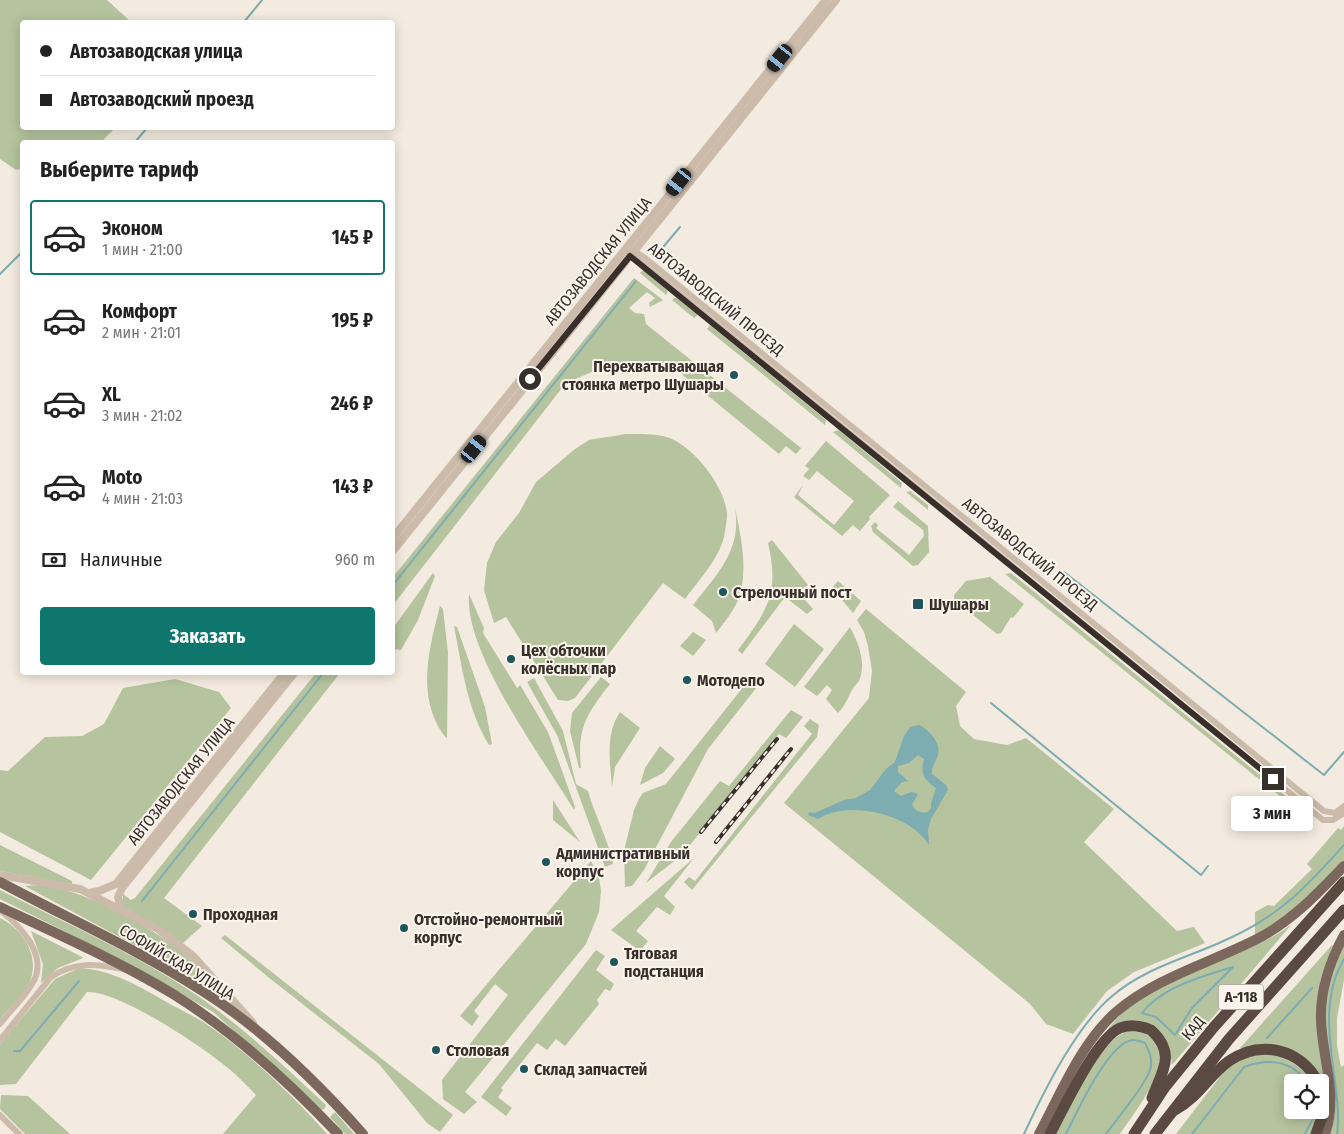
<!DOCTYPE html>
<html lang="ru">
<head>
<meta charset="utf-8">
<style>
	body { margin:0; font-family:"Fira Sans Condensed",sans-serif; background:#f6f6f6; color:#222; height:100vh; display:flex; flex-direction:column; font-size:19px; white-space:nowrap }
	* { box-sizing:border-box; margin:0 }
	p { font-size:16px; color:#767676 }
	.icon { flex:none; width:28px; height:28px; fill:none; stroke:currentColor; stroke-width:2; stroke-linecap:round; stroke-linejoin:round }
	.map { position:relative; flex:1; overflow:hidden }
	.details { position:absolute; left:20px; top:140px; width:375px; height:535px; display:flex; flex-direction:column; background:#fff; border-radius:5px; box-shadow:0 2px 12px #0003 }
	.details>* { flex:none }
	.hud { position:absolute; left:20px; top:20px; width:375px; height:110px; border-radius:5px; box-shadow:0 2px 12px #0003; display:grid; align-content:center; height:110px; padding:0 20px; background:#fff }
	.tools { position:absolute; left:1284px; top:1074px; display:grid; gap:10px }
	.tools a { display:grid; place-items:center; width:45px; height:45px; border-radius:5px; background:#fff; box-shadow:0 2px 12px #0003; font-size:25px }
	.end { position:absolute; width:22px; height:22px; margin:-11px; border:6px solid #392f2a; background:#fff; box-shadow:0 0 0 2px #fff }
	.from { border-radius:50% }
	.bubble { position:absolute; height:35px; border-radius:5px; background:#fff; box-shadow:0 2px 12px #0003; font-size:16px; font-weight:700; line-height:35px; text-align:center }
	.car { position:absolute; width:15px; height:30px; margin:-15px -8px; border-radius:6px; box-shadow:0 0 4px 1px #0007; background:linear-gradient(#222 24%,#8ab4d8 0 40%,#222 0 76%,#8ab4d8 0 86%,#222 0) }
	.hud b { display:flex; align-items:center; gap:18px; height:48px; font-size:19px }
	.hud b+b { border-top:1px solid #e0e0e0 }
	.hud i { width:12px; height:12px; background:#222 }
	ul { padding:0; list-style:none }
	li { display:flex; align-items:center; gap:15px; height:75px; margin:0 10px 8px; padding:0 10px; border:2px solid transparent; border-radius:5px }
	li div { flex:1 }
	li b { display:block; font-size:19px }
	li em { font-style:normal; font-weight:700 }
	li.active { border-color:#0f766e }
	li>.icon { width:45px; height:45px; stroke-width:1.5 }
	h2 { padding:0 20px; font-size:22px; line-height:60px }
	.pay { display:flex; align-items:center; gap:12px; height:55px; padding:0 20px; font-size:19px }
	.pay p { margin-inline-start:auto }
	.primary-button { display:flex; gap:10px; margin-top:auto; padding:10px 20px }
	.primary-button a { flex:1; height:58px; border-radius:5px; background:#0f766e; color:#fff; font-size:20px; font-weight:700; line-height:58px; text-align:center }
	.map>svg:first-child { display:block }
	.green { fill:#b5c39e }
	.water { fill:#7dacb1; fill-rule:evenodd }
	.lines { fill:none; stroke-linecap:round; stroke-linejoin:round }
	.stream { stroke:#7dacb1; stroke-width:2 }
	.minor { stroke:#cba; stroke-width:6 }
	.tertiary { stroke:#cba; stroke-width:8 }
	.primary { stroke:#7b675b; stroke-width:10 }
	.motorway { stroke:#5a4a41; stroke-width:11 }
	.rail-casing { stroke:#392f2a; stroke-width:4 }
	.rail { stroke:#faf4ec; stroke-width:2; stroke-dasharray:5.5; stroke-linecap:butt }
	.route { stroke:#392f2a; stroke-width:6 }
	.poi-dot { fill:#1f555c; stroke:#faf4ec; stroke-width:2 }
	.labels { text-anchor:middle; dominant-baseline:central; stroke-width:4; stroke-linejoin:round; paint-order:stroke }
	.shield { fill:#faf4ec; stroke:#736a64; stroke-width:1 }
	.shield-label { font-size:15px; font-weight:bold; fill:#392f2a }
	.street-label { font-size:16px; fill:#392f2a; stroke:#faf4ec }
	.poi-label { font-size:16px; font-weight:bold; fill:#392f2a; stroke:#faf4ec; text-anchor:start }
</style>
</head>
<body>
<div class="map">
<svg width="1344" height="1134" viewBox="0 0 1344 1134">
	<rect width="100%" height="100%" fill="#f3ebdf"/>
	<g class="green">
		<path d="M0,0H107L131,22H22V128H115L101,142H22V169L16,170L0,159Z"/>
		<path d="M643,270L668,291L666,295L640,273Z"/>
		<path d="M634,278L663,300L650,307L649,303L655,298L647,292L629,308L635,313L644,314L646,324L801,448L796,454L786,446L779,454L668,363L606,366L566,383L562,388L393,605V577Z"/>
		<path d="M674,298H677L698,315L694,318L672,300Z"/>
		<path d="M710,325L826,420L825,425L707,329Z"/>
		<path d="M839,430L902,483L901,488L833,432Z"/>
		<path d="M626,434C641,434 658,433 672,439C696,450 725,487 727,514C727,521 725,531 724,537C718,560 699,580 685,599L663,583L575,698L568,701L558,700L506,617L494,623L484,590L487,563L496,542L519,513L536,482L575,449L589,440Z"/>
		<path d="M826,441L890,495L869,517L870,519L860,531L853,525L842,536L794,497L803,485L798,495L834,525L854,501L817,471L809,480L803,476L809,469L805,466Z"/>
		<path d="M910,491L928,505V510L906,492Z"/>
		<path d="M898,501L928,526L929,552L918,565L913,566L873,532L871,526L875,522L878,525L876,528L909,555L924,536L923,530L893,507Z"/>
		<path d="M735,508C741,537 749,572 738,600C733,612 724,623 716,633L712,621L693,605C717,574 742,551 735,508Z"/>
		<path d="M772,540L808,585L799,593L813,609L807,614L785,597L742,654L738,650C767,611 780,593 768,543Z"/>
		<path d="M433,573L435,576L418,620L401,650L394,649L393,628Z"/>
		<path d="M1011,573L1298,806L1297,810L1005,574Z"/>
		<path d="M990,577L1024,604L1013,618L1011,617L1001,633L997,634L954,600V595L966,581Z"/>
		<path d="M838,581L861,601L853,613L832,588Z"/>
		<path d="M469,594L484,628L483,633L514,683L517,688L520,685L548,732L575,807L574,810C542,757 464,653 469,594Z"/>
		<path d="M440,606L443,609L448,653L447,738C443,735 441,731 438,726C418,688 430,645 440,606Z"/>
		<path d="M866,609L966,692L956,706L960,726L974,739L1007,745L1026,738L1114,809L1084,842L1177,931L1194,927L1205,943L1134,972L1107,991L1073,1034L1046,1024L1030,1004L784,803L869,698L872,671L868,646L864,632L857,620Z"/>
		<path d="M794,624L824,649L795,687L765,664Z"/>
		<path d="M454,626L457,627L485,707L492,744L489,745C467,709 462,667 454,626Z"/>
		<path d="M850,627C858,642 867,663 859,681C857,684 854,686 852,690C847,699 845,706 838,713L826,699L832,690L827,685L817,696L804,687Z"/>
		<path d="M693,632L706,640L693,656L680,646Z"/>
		<path d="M316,673H340L164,898L202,926L183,943L123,907V894L131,900L135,898Z"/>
		<path d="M752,676L761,682L708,749L644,870L632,886L625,887L624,851L634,810L639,799L643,793L666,784Z"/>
		<path d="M601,677L610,684C586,715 577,728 581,768H579L570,731L572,713Z"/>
		<path d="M534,678L563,731L576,784L588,791C595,816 608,839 613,864L605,867L557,735L527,682Z"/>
		<path d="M175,679L219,692L231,708L91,880L0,832V770L8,771L45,737L82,736L104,724L123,688Z"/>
		<path d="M791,710L803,717L786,738L779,734L682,855L646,883L671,842L720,781L729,786Z"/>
		<path d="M620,712L640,728L615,767L612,787C610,761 605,735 620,712Z"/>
		<path d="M810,719L819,725L817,737L692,890L684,882L689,877L695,881L812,734L804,726Z"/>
		<path d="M660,746L675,759L663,773L640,785L645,768Z"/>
		<path d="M553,800L580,842L553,820Z"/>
		<path d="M1344,826V862L1290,914L1255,936V912L1268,905L1274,906L1312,869L1307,864L1338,828L1341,830Z"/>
		<path d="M0,845L72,881V884L0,871Z"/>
		<path d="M694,858L664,896L675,907L670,915L657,907L636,931L648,941L640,951L611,930Z"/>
		<path d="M591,861L599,877L601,891L599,912L586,944L465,1092L477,1102L464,1114L443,1099L442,1080L508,995L495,984L474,1011L479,1016L472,1026L460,1016Z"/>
		<path d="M25,886C73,877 196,946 217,991L213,992L197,979Z"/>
		<path d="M0,890C65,923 134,953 195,994C242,1026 284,1066 326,1105L325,1108L322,1110L213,1012L122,960L0,899Z"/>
		<path d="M0,918C24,930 42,958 28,986C21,998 9,1008 0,1019Z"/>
		<path d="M1292,924L1172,1065L1169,1045L1152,1025L1136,1020L1127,1021L1107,1031C1146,974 1237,965 1292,924Z"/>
		<path d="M31,931L82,957L83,958L58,968L41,983L43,964Z"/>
		<path d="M225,935L453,1115L440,1132L427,1123L379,1064L268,977L221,938Z"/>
		<path d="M1344,944V980L1337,1018V1046L1341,1067L1344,1065V1134H1330C1344,1098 1327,1058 1325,1021C1323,994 1334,969 1344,944Z"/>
		<path d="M1332,945L1333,946L1321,977L1319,992L1324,1079L1322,1080C1305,1050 1275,1037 1242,1049L1240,1048Z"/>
		<path d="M596,950L605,956L596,970L614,984L610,991L605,989L597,1000L599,1004L565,1046L556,1039L547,1050L537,1043L501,1088L503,1090L498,1097L512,1108L506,1116L481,1097Z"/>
		<path d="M79,968C111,970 135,984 163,1000C178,1009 195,1016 209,1026C251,1055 293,1096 327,1134H223L256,1095C247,1086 238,1076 228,1068C203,1047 118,990 87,992L16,1084L0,1085V1044L55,979Z"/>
		<path d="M1130,1031C1196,1036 1137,1109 1120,1134H1054C1070,1107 1098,1037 1130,1031Z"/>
		<path d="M1269,1053C1289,1059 1300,1065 1312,1082H1292V1110H1318L1311,1134H1176L1226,1069L1248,1056Z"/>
		<path d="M1,1095L28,1096L70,1134H25L0,1109Z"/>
		<path d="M335,1112L354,1134H345L330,1117Z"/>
	</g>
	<path class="water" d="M920,725C929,731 941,742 938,755C936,762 931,766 932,774L946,785L948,790L931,819L928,830L929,845C911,814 848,799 818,819L808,815L809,812L815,813L844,800L856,798L870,790L886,769L895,762L904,736L910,727ZM918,755L924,759C920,773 924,780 936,788L931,803V808L928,812C920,814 915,811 912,804L918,795L916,793L911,792L901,796L894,791L902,782L908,781L898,772V766L909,763Z"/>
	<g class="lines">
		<g class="stream">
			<path d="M244,22L262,0"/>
			<path d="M135,142L147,128"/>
			<path d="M659,252L680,227"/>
			<path d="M0,274L22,252"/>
			<path d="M1064,572L1324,775L1344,752"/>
			<path d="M392,586L636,281"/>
			<path d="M991,703L1201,875L1208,866"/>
			<path d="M142,901L324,672"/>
			<path d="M1233,967L1192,1008L1175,1035L1156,1017L1142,1013C1162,987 1203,976 1233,967Z"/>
			<path d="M1267,1038L1312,988"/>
			<path d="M14,1051H20L79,981"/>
			<path d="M1024,1134C1044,1091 1075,1028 1111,997C1145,967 1191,957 1230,938C1282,914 1307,886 1344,845"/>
			<path d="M1066,1134C1076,1114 1110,1039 1134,1040C1137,1040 1142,1042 1145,1043C1149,1051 1152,1057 1151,1066C1149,1081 1116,1120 1106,1134"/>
			<path d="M1192,1134L1244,1067C1269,1058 1291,1060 1307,1082"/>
			<path d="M1305,1134L1314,1117L1315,1110"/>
			<path d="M1337,1134C1344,1085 1311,1014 1344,959"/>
		</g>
		<g class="minor">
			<path d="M631,249L645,258L1324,811L1335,813L1344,806"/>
			<path d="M628,252L1323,820H1333L1344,813"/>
			<path d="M0,1024C10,1011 24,998 32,984C50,956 20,926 1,911"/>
			<path d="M0,1040L51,977C75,961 96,964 123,969"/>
			<path d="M0,1115L19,1134"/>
		</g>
		<g class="tertiary">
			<path d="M392,539L826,0"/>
			<path d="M392,552L836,0"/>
			<path d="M0,875L80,889L158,929L193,956L253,1023"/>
			<path d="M89,893L99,891L116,884L285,672"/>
			<path d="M121,909L118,897L122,888L295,672"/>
		</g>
		<g class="primary">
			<path d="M0,882C67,918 137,949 201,990C262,1028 316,1081 363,1134"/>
			<path d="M0,907C58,934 118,961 173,994C234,1032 289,1082 338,1134"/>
			<path d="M1039,1134C1061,1093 1081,1043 1116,1012C1157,977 1210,963 1257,939C1292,921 1317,894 1344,866"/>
			<path d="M1325,1134C1339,1097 1322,1058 1321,1020C1320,990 1330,961 1344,935"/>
		</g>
		<g class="motorway">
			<path d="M1175,1110C1199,1097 1209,1075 1229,1061C1261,1039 1300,1049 1318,1082"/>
			<path d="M1050,1134C1063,1110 1096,1038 1120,1028C1130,1024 1141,1026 1151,1030C1177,1054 1162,1071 1152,1098"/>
			<path d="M1134,1134L1165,1087L1213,1028L1344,882"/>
			<path d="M1155,1134L1229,1039L1344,910"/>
			<path d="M1316,1134L1323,1114L1320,1089"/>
		</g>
		<g class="rail-casing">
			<g id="rail">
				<path d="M701,832L777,739"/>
				<path d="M716,842L791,749"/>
			</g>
		</g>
		<use href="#rail" class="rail"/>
	</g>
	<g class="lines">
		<path class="route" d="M530,379L630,256L1273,779"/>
	</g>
	<g class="poi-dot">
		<circle cx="734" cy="375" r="5"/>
		<circle cx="723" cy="592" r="5"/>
		<rect x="912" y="598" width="12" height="12" rx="2.5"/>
		<circle cx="511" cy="659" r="5"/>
		<circle cx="687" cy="680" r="5"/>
		<circle cx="546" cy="862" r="5"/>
		<circle cx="193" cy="914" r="5"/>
		<circle cx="404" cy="928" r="5"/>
		<circle cx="614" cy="962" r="5"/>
		<circle cx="436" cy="1050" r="5"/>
		<circle cx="524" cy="1069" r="5"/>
	</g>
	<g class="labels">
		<rect class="shield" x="1218.5" y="984.5" width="45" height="25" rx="4"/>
		<g class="shield-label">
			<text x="1241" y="997">А-118</text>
		</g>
		<g class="street-label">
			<text transform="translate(598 261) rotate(-51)">АВТОЗАВОДСКАЯ УЛИЦА</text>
			<text transform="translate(716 299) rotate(39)">АВТОЗАВОДСКИЙ ПРОЕЗД</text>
			<text transform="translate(1030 554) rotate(39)">АВТОЗАВОДСКИЙ ПРОЕЗД</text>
			<text transform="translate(181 781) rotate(-51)">АВТОЗАВОДСКАЯ УЛИЦА</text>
			<text transform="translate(177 962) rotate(31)">СОФИЙСКАЯ УЛИЦА</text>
			<text transform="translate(1193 1028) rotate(-50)">КАД</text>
		</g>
		<g class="poi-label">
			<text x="724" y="366" text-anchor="end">Перехватывающая<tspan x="724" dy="18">стоянка метро Шушары</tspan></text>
			<text x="733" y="592">Стрелочный пост</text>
			<text x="929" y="604">Шушары</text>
			<text x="521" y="650">Цех обточки<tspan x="521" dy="18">колёсных пар</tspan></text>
			<text x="697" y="680">Мотодепо</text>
			<text x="556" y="853">Административный<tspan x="556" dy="18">корпус</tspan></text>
			<text x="203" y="914">Проходная</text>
			<text x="414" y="919">Отстойно-ремонтный<tspan x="414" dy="18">корпус</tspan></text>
			<text x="624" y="953">Тяговая<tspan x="624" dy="18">подстанция</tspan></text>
			<text x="446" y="1050">Столовая</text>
			<text x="534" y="1069">Склад запчастей</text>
		</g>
	</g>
</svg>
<div class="tools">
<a><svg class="icon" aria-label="locate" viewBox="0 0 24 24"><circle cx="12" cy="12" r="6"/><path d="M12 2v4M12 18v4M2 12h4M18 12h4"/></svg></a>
</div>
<i class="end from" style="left:530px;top:379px"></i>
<i class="end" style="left:1273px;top:779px"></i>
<div class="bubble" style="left:1231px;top:796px;width:82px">3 мин</div>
<i class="car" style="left:780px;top:58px;rotate:219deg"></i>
<i class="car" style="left:679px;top:182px;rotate:219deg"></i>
<i class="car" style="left:474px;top:449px;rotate:39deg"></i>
<div class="hud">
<b><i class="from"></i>Автозаводская улица</b>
<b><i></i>Автозаводский проезд</b>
</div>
<section class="details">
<h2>Выберите тариф</h2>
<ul>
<li class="active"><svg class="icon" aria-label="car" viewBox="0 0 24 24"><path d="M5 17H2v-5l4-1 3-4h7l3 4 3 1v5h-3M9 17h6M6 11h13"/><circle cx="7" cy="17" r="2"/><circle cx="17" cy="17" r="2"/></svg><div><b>Эконом</b><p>1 мин · 21:00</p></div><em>145 ₽</em></li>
<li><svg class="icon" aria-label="car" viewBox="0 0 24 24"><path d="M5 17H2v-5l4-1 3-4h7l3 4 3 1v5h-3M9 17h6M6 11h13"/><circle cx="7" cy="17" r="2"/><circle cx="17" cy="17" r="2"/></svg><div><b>Комфорт</b><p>2 мин · 21:01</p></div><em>195 ₽</em></li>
<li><svg class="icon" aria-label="car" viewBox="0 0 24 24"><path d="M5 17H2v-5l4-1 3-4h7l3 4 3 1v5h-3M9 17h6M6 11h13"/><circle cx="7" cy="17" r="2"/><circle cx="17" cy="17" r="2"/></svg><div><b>XL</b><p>3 мин · 21:02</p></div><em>246 ₽</em></li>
<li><svg class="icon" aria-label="car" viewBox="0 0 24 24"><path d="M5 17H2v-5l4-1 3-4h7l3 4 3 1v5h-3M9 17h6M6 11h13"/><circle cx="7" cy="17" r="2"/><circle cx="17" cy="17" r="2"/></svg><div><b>Moto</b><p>4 мин · 21:03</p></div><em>143 ₽</em></li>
</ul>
<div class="pay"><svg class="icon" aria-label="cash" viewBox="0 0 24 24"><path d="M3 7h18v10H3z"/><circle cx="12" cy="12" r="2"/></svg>Наличные<p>960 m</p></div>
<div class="primary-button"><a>Заказать</a></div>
</section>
</div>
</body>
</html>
